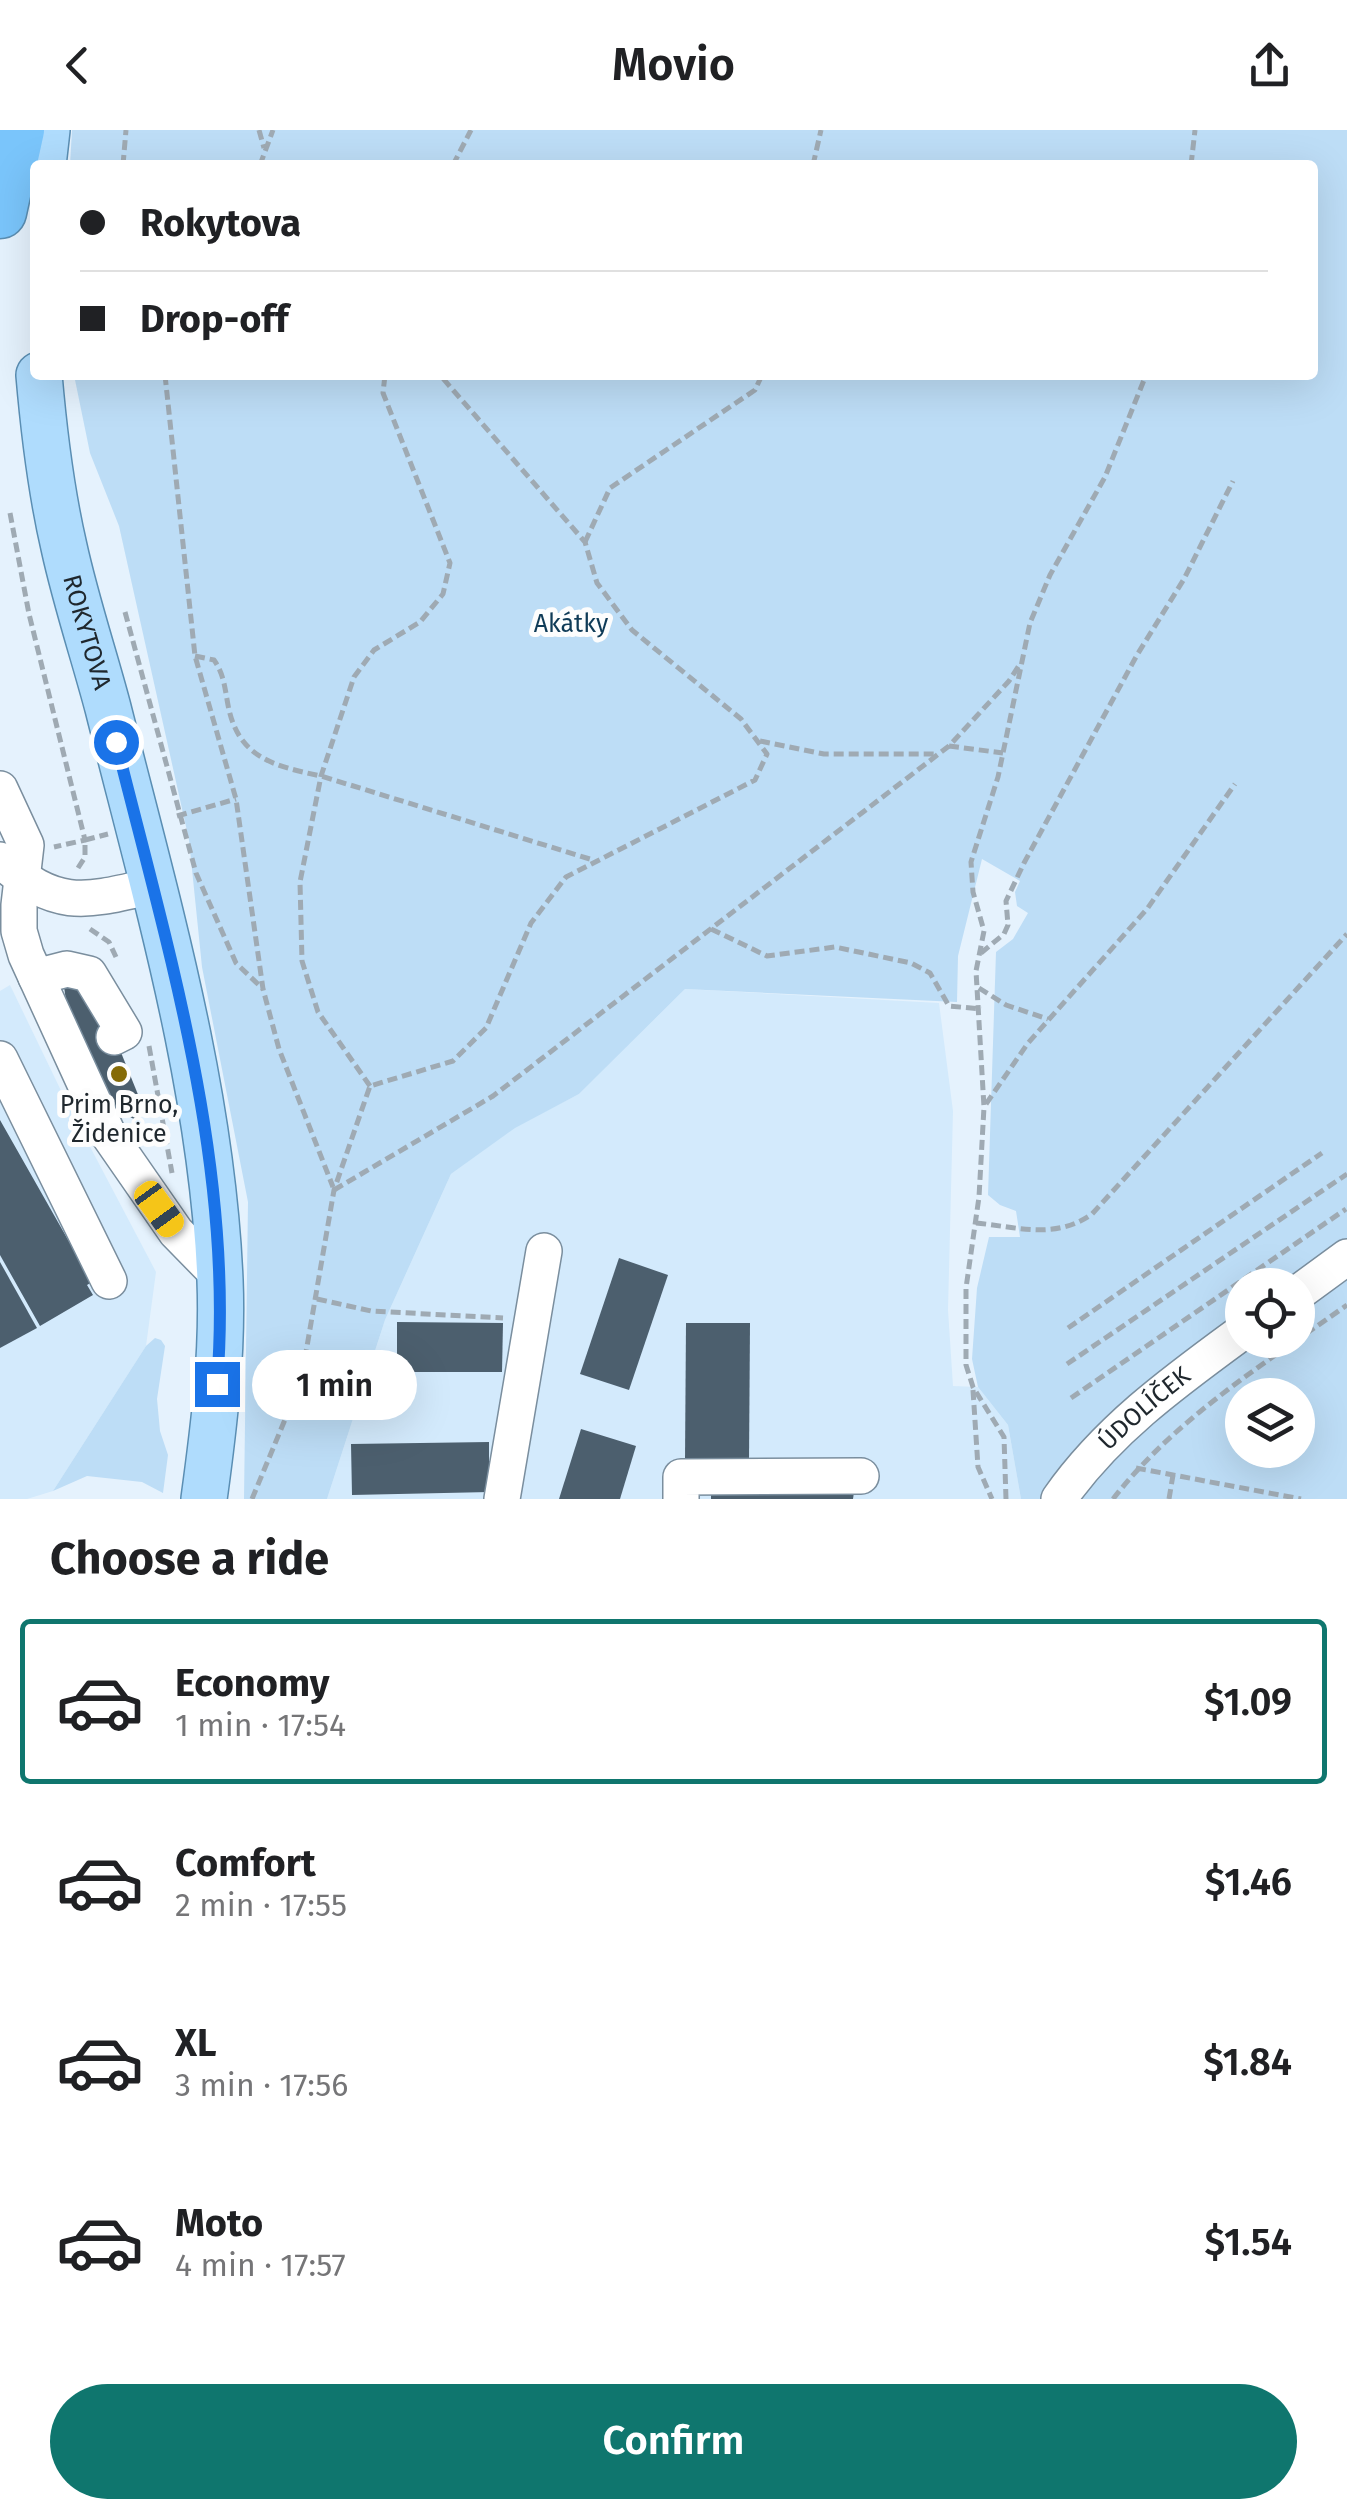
<!DOCTYPE html>
<html lang="en">
<head>
<meta charset="utf-8">
<style>
	body { margin:0; font-family:"Fira Sans",sans-serif; background:#f6f6f6; color:#202124; height:100vh; display:flex; flex-direction:column; font-size:38px; white-space:nowrap }
	* { box-sizing:border-box; margin:0 }
	p { font-size:32px; color:#757577 }
	.icon { flex:none; width:55px; height:55px; fill:none; stroke:currentColor; stroke-width:2; stroke-linecap:round; stroke-linejoin:round }
	.map { position:relative; height:1369px; overflow:hidden }
	.drawer { display:flex; flex-direction:column; background:#fff; flex:1 }
	.drawer>* { flex:none }
	.guide { position:absolute; left:30px; top:30px; width:1288px; height:220px; border-radius:10px; box-shadow:0 10px 40px #0002; display:grid; align-content:center; height:220px; padding:0 50px; background:#fff }
	.buttons { position:absolute; left:1225px; top:1138px; display:grid; gap:20px }
	.buttons a { display:grid; place-items:center; width:90px; height:90px; border-radius:50%; background:#fff; box-shadow:0 10px 40px #0002; font-size:50px }
	.end { position:absolute; width:45px; height:45px; margin:-22px; border:12px solid #1a73e8; background:#fff; box-shadow:0 0 0 5px #fff }
	.from { border-radius:50% }
	.bubble { position:absolute; height:70px; border-radius:35px; background:#fff; box-shadow:0 10px 40px #0002; font-size:32px; font-weight:600; line-height:70px; text-align:center }
	.car { position:absolute; width:30px; height:60px; margin:-30px -15px; border-radius:12px; box-shadow:0 0 8px 2px #0007; background:linear-gradient(#f5c518 24%,#345 0 40%,#f5c518 0 76%,#345 0 86%,#f5c518 0) }
	.guide b { display:flex; align-items:center; gap:35px; height:95px; font-size:38px }
	.guide b+b { border-top:2px solid #e0e0e0 }
	.guide i { width:25px; height:25px; background:#202124 }
	ul { padding:0; list-style:none }
	li { display:flex; align-items:center; gap:30px; height:165px; margin:0 20px 15px; padding:0 30px; border:5px solid transparent; border-radius:10px }
	li div { flex:1 }
	li b { display:block; font-size:38px }
	li em { font-style:normal; font-weight:600 }
	li.current { border-color:#0f766e }
	li>.icon { width:90px; height:90px; stroke-width:1.5 }
	h2 { padding:0 50px; font-size:45px; line-height:120px }
	.action { display:flex; gap:20px; margin-top:auto; padding:20px 50px }
	.action a { flex:1; height:115px; border-radius:60px; background:#0f766e; color:#fff; font-size:40px; font-weight:600; line-height:115px; text-align:center }
	header { display:flex; justify-content:space-between; align-items:center; height:130px; padding:0 50px; background:#fff; font-size:45px; font-weight:600 }
	.map>svg:first-child { display:block }
	.built { fill:#d3eafc }
	.green { fill:#bdddf6; fill-rule:evenodd }
	.building { fill:#4c5f6e }
	.lines { fill:none; stroke-linecap:round; stroke-linejoin:round }
	.minor-casing { stroke:#7a8e9e; stroke-width:38 }
	.major-casing { stroke:#5a8eb3; stroke-width:48 }
	.highway-casing { stroke:#5a8eb3; stroke-width:55 }
	.path { stroke:#9faab3; stroke-width:5; stroke-dasharray:10 5; stroke-linecap:butt }
	.minor { stroke:#fff; stroke-width:35 }
	.major { stroke:#afdcfd; stroke-width:45 }
	.highway { stroke:#7ac5fb; stroke-width:52 }
	.route { stroke:#1a73e8; stroke-width:12 }
	.poi-dot { fill:#856b07; stroke:#fdfdfd; stroke-width:4 }
	.labels { text-anchor:middle; dominant-baseline:central; stroke-width:10; stroke-linejoin:round; paint-order:stroke }
	.park-label { font-size:25px; fill:#0f3b57; stroke:#fdfdfd }
	.street-label { font-size:25px; fill:#1f272d; stroke:#fdfdfd }
	.poi-label { font-size:25px; fill:#1f272d; stroke:#fdfdfd }
</style>
</head>
<body>
<header><svg class="icon" aria-label="back" viewBox="0 0 24 24"><path d="M15 5l-7 7 7 7"/></svg>Movio<svg class="icon" aria-label="share" viewBox="0 0 24 24"><path d="M12 15V3M7 8l5-5 5 5M5 13v7h14v-7"/></svg></header>
<div class="map">
<svg width="1347" height="1369" viewBox="0 0 1347 1369">
	<rect width="100%" height="100%" fill="#e5f2fd"/>
	<g class="built">
		<path d="M10,855L67,973L156,1142L146,1216L53,1361L27,1369H0V861Z"/>
		<path d="M685,859L939,873L953,981L948,1180L953,1256L978,1257L1008,1295L1021,1369H327L385,1190L451,1044L515,997L579,964Z"/>
	</g>
	<g class="green">
		<path d="M72,0H1347V1116L1292,1155H1242V1190L1101,1338L1245,1210H1298V1174L1347,1139V1369H1021L1008,1295L978,1257L972,1229L977,1158L989,1107H1020L1016,1081L1000,1075L988,1065L996,822L1013,809L1028,783L1017,776L1015,762L1020,751L982,729L958,826L957,872L685,859L579,964L515,998L451,1044L385,1190L327,1369H244L248,1072L202,837L189,710L119,396L90,323L74,245H1312V35H70ZM1242,1265H1298V1320H1242Z"/>
		<path d="M155,1208L161,1210L165,1216L157,1269L160,1301L168,1325L163,1363L142,1352L87,1346L53,1361L146,1216Z"/>
	</g>
	<g class="building">
		<path d="M78,853L118,915L141,972L136,990L120,982L114,975L67,877L64,857Z"/>
		<path d="M0,990L92,1152L87,1155L93,1165L40,1196L0,1125Z"/>
		<path d="M619,1128L668,1145L629,1260L580,1244Z"/>
		<path d="M0,1132L37,1198L0,1218Z"/>
		<path d="M397,1192L503,1193L502,1242H397Z"/>
		<path d="M686,1193H750L749,1331L685,1330Z"/>
		<path d="M581,1299L636,1316L620,1369H559Z"/>
		<path d="M489,1312V1331H497L490,1362L352,1365L351,1314Z"/>
		<path d="M711,1361L854,1362L853,1369H711Z"/>
	</g>
	<g class="lines">
		<g class="minor-casing">
			<g id="minor">
				<path d="M0,659L26,715L19,775V801L26,825L108,1004L176,1102L220,1147"/>
				<path d="M0,730C57,780 83,772 152,756"/>
				<path d="M36,847L67,839L89,844L124,902L114,907"/>
				<path d="M0,929L109,1151"/>
				<path d="M1298,1163L1347,1127"/>
				<path d="M502,1369L544,1121"/>
				<path d="M681,1369V1347L861,1346"/>
				<path id="s1" d="M1059,1369C1107,1300 1175,1251 1242,1202"/>
			</g>
		</g>
		<g class="major-casing">
			<g id="major">
				<path d="M43,35L47,0"/>
				<path id="s2" d="M39,245C44,303 51,361 64,417C76,472 94,525 108,578C155,765 212,957 220,1150C223,1223 214,1296 204,1369"/>
			</g>
		</g>
		<g class="highway-casing">
			<path id="highway" d="M0,82L18,0"/>
		</g>
		<g class="path">
			<path d="M259,0L264,18"/>
			<path d="M123,35L126,0"/>
			<path d="M260,35L273,0"/>
			<path d="M453,35L471,0"/>
			<path d="M813,35L821,0"/>
			<path d="M1191,35L1195,0"/>
			<path d="M165,245L195,526L236,669L263,859L279,919L333,1057"/>
			<path d="M10,383L29,484L85,710L54,717"/>
			<path d="M585,412L610,358L755,260L762,245"/>
			<path d="M125,482L196,743L236,833L263,859"/>
			<path d="M195,526L214,530C224,544 225,559 228,575C238,628 274,636 321,646L593,730"/>
			<path d="M760,611L824,624H938"/>
			<path d="M949,616L1003,623"/>
			<path d="M177,686L236,669"/>
			<path d="M78,738L85,727V710L108,704"/>
			<path d="M90,799L109,812L116,827"/>
			<path d="M711,799L767,826L835,817L911,833L930,843L949,876L981,879"/>
			<path d="M981,823L1004,804L1008,795L1006,771L1024,733L1137,525L1184,449L1233,351"/>
			<path d="M979,858L1006,875L1048,889"/>
			<path d="M149,916L172,1043"/>
			<path d="M370,956L318,882L302,831L300,752L321,646L354,547L374,520L420,492L443,464L450,433L383,263L385,245"/>
			<path d="M986,974L1028,913L1147,779L1235,654"/>
			<path d="M334,1060L493,966L949,616L1009,551L1020,534"/>
			<path d="M976,1093C1018,1097 1055,1110 1092,1084L1347,804"/>
			<path d="M317,1169L371,1181L503,1188"/>
			<path d="M1068,1198L1322,1023"/>
			<path d="M1067,1234L1347,1044"/>
			<path d="M973,1260L978,1337L992,1369"/>
			<path d="M1071,1268L1346,1079"/>
			<path d="M1136,1338L1301,1369"/>
			<path d="M252,1369L301,1251L334,1060L370,956L453,931L486,898L531,793L566,747L755,650L767,624L741,589L632,500L597,453L585,412L440,245"/>
			<path d="M1006,1369L1004,1307L973,1257L966,1235V1158L979,1067L984,977L976,841L984,801L973,762L971,732L998,647L1030,493L1050,445L1105,347L1146,245"/>
			<path d="M1113,1369C1176,1288 1264,1234 1347,1175"/>
			<path d="M1169,1369L1173,1345"/>
		</g>
		<use href="#minor" class="minor"/>
		<use href="#major" class="major"/>
		<use href="#highway" class="highway"/>
	</g>
	<g class="lines">
		<path class="route" d="M116,612C168,820 235,1037 217,1254"/>
	</g>
	<circle class="poi-dot" cx="119" cy="944" r="10"/>
	<g class="labels">
		<g class="park-label">
			<text x="571" y="494">Akátky</text>
		</g>
		<g class="street-label">
			<text stroke="none"><textPath href="#s2" startOffset="262">ROKYTOVA</textPath></text>
			<text stroke="none"><textPath href="#s1" startOffset="125">ÚDOLÍČEK</textPath></text>
		</g>
		<g class="poi-label">
			<text x="119" y="975">Prim Brno,<tspan x="119" dy="29">Židenice</tspan></text>
		</g>
	</g>
</svg>
<div class="buttons">
<a><svg class="icon" aria-label="locate" viewBox="0 0 24 24"><circle cx="12" cy="12" r="6"/><path d="M12 2v4M12 18v4M2 12h4M18 12h4"/></svg></a>
<a><svg class="icon" aria-label="layers" viewBox="0 0 24 24"><path d="M12 4l9 5-9 5-9-5zM3 14l9 5 9-5"/></svg></a>
</div>
<i class="end from" style="left:116px;top:612px"></i>
<i class="end" style="left:217px;top:1254px"></i>
<div class="bubble" style="left:252px;top:1220px;width:165px">1 min</div>
<i class="car" style="left:159px;top:1079px;rotate:144deg"></i>
<div class="guide">
<b><i class="from"></i>Rokytova</b>
<b><i></i>Drop-off</b>
</div>
</div>
<section class="drawer">
<h2>Choose a ride</h2>
<ul>
<li class="current"><svg class="icon" aria-label="car" viewBox="0 0 24 24"><path d="M5 17H2v-5l4-1 3-4h7l3 4 3 1v5h-3M9 17h6M6 11h13"/><circle cx="7" cy="17" r="2"/><circle cx="17" cy="17" r="2"/></svg><div><b>Economy</b><p>1 min · 17:54</p></div><em>$1.09</em></li>
<li><svg class="icon" aria-label="car" viewBox="0 0 24 24"><path d="M5 17H2v-5l4-1 3-4h7l3 4 3 1v5h-3M9 17h6M6 11h13"/><circle cx="7" cy="17" r="2"/><circle cx="17" cy="17" r="2"/></svg><div><b>Comfort</b><p>2 min · 17:55</p></div><em>$1.46</em></li>
<li><svg class="icon" aria-label="car" viewBox="0 0 24 24"><path d="M5 17H2v-5l4-1 3-4h7l3 4 3 1v5h-3M9 17h6M6 11h13"/><circle cx="7" cy="17" r="2"/><circle cx="17" cy="17" r="2"/></svg><div><b>XL</b><p>3 min · 17:56</p></div><em>$1.84</em></li>
<li><svg class="icon" aria-label="car" viewBox="0 0 24 24"><path d="M5 17H2v-5l4-1 3-4h7l3 4 3 1v5h-3M9 17h6M6 11h13"/><circle cx="7" cy="17" r="2"/><circle cx="17" cy="17" r="2"/></svg><div><b>Moto</b><p>4 min · 17:57</p></div><em>$1.54</em></li>
</ul>
<div class="action"><a>Confirm</a></div>
</section>
</body>
</html>
